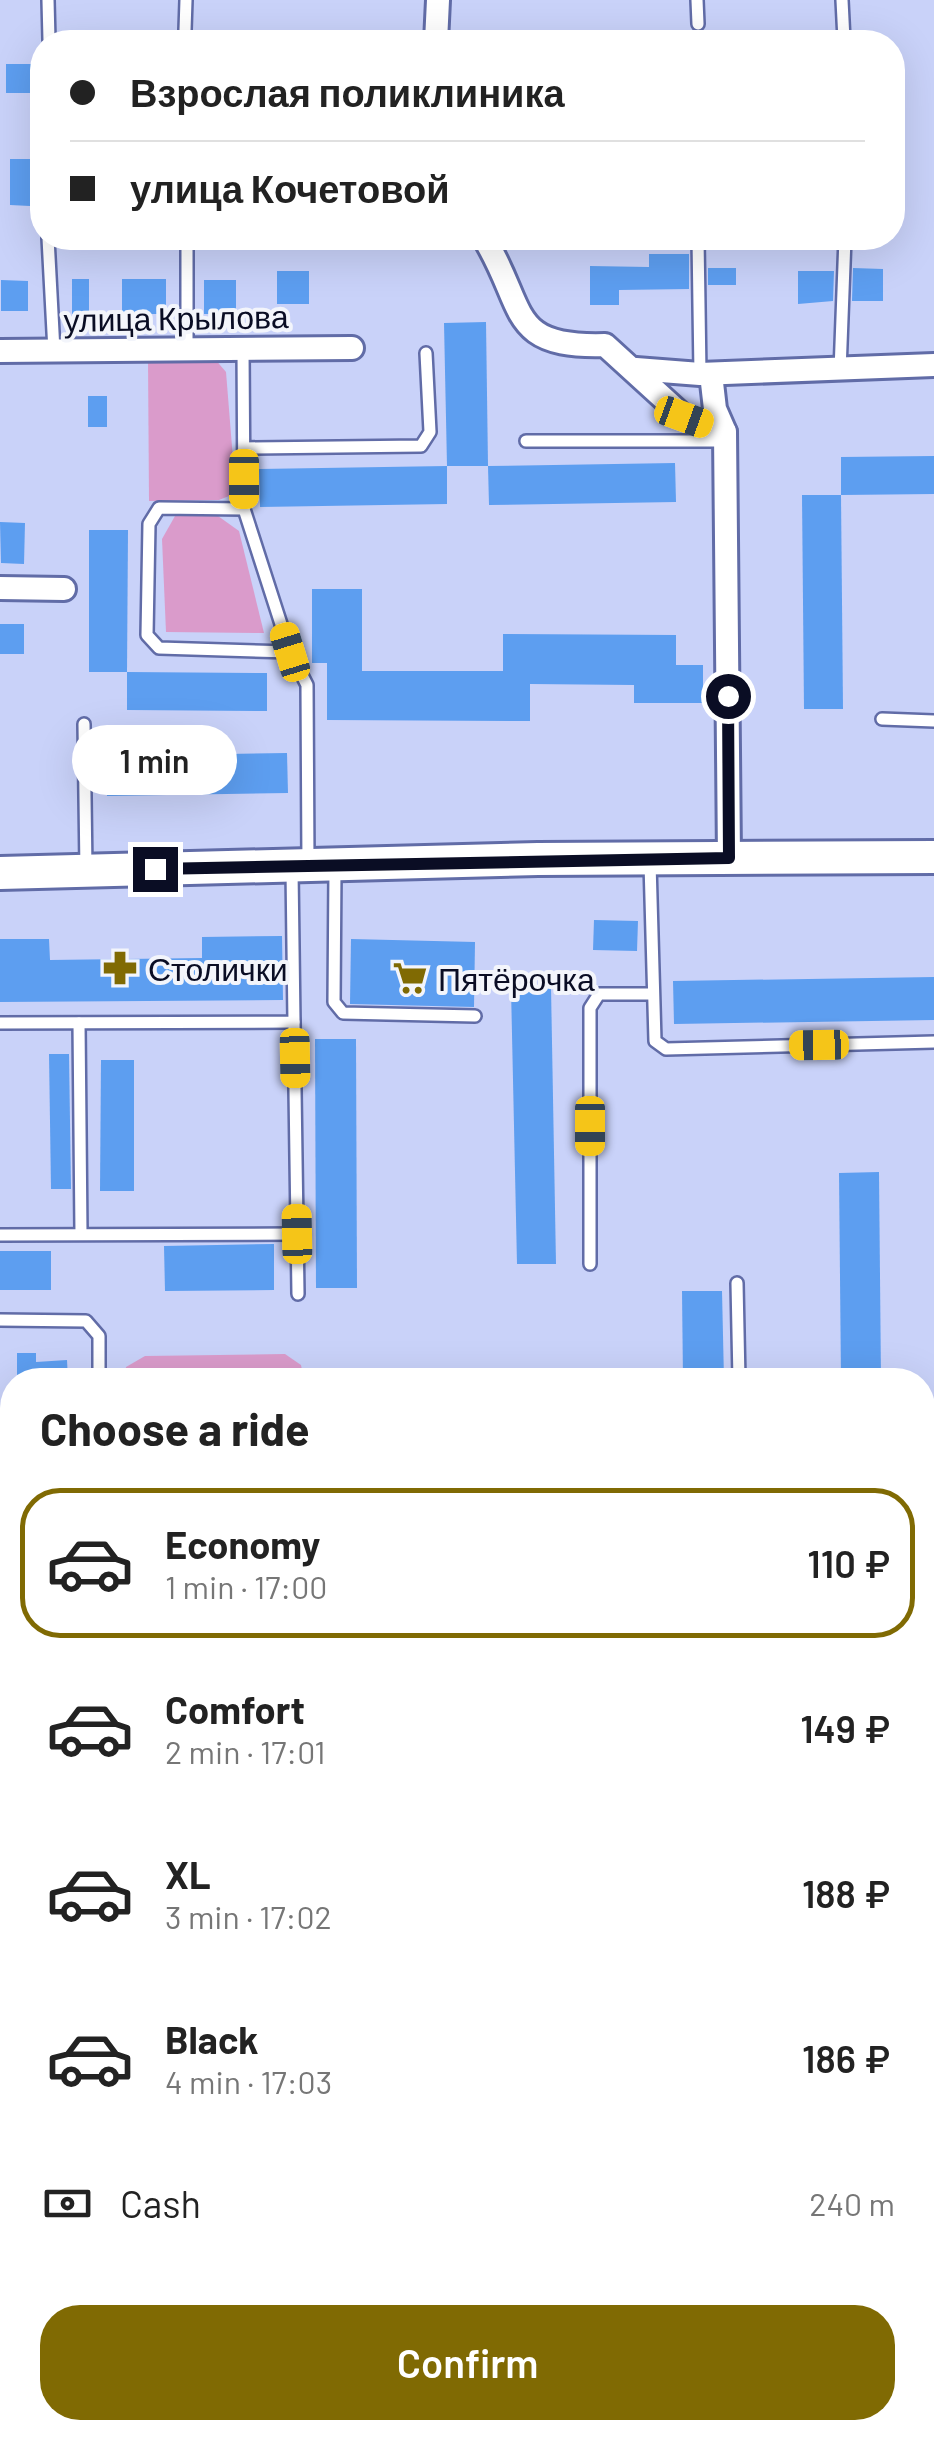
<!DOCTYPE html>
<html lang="en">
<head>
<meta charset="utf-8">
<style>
	body { margin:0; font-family:Barlow,sans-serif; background:#f6f6f6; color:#222; height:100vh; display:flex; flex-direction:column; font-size:38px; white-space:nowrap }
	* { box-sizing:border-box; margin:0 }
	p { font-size:32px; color:#767676 }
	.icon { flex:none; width:55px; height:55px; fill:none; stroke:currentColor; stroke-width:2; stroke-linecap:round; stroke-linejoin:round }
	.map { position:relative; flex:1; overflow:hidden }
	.side { position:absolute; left:0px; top:1368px; width:935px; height:1072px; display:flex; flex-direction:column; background:#fff; border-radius:40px 40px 0 0; box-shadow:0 10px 40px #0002 }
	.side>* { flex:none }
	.top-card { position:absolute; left:30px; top:30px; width:875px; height:220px; border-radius:40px; box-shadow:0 10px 40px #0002; display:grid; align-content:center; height:220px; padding:0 40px; background:#fff }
	.end { position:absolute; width:45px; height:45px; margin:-22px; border:12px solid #0a0d24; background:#fff; box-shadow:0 0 0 5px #fff }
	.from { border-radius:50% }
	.bubble { position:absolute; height:70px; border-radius:35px; background:#fff; box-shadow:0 10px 40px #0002; font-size:32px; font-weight:600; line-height:70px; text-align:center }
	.car { position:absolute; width:30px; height:60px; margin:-30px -15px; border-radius:12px; box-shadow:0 0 8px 2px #0007; background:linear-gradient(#f5c518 24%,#345 0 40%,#f5c518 0 76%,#345 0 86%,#f5c518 0) }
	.top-card b { display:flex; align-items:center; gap:35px; height:95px; font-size:38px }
	.top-card b+b { border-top:2px solid #e0e0e0 }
	.top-card i { width:25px; height:25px; background:#222 }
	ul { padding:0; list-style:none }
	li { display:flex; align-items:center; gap:30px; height:150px; margin:0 20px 15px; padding:0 20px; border:5px solid transparent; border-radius:40px }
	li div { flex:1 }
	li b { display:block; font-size:38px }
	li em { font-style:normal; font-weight:600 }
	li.current { border-color:#806a03 }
	li>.icon { width:90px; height:90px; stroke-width:1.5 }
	h2 { padding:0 40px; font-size:45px; line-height:120px }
	.pay { display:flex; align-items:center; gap:25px; height:110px; padding:0 40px; font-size:38px }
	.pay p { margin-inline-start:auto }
	.primary-button { display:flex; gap:20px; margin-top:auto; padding:20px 40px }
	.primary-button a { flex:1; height:115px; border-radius:40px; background:#806a03; color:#fff; font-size:40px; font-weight:600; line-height:115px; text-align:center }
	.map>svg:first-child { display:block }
	.built { fill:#b9c5ff }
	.green { fill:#da9bcb }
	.building { fill:#5d9ef0 }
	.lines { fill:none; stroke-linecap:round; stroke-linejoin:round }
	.service-casing { stroke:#616ca7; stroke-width:16 }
	.minor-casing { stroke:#616ca7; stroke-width:28 }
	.secondary-casing { stroke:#616ca7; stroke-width:38 }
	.service { stroke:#fff; stroke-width:11 }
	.minor { stroke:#fff; stroke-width:22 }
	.secondary { stroke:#fff; stroke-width:32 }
	.route { stroke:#0a0d24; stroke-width:12 }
	.labels { text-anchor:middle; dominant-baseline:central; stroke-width:8; stroke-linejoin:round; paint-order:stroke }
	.street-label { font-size:32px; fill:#0a0d24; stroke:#f3f5fb }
	.poi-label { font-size:32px; fill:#0a0d24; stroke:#f3f5fb; text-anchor:start }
</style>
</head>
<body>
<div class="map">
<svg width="934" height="2439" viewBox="0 0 934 2439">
	<rect width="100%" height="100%" fill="#c9d2f9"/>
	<path class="built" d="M922,1663L934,1666V1751L923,1785Z"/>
	<g class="green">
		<path d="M214,358L226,372L235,484L229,496L219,500L149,501L148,359Z"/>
		<path d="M175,516H218L239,531L264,633L166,632L162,539Z"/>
		<path d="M285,1354L301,1365L304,1380H124L126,1367L145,1356Z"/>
		<path d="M0,2030H12V2428H615L611,2439H0Z"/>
		<path d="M652,2428H896L894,2439H649Z"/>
	</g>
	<g class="building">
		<rect x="6" y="64" width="27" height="29"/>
		<path d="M10,159H30V206L10,205Z"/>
		<path d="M649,254H689V289L619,290V305H590V266L649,267Z"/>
		<rect x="708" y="268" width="28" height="17"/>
		<path d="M853,268L883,269V301H852Z"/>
		<rect x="277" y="271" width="32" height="33"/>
		<path d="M798,271H834L833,301L798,304Z"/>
		<rect x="72" y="279" width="17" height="35"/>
		<rect x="122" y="279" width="44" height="35"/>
		<path d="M1,280L28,281V311H1Z"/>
		<rect x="204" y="280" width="32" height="34"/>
		<path d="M486,322L488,466H447L444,323Z"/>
		<rect x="88" y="396" width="19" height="31"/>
		<path d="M934,456V494L841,495V457Z"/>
		<path d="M675,463L676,502L489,505L488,466Z"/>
		<path d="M447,466V504L260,507L259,469Z"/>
		<path d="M802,495H841L843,709H804Z"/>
		<path d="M0,522L25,523L24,564L1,563Z"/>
		<path d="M89,530H128L127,672H89Z"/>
		<path d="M312,589H362V671H503V634L676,635V665H703V703H634V685L530,684V721L327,720V663H312Z"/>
		<rect x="0" y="624" width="24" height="30"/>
		<path d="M127,672L267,673V711L127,710Z"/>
		<path d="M287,753L288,793L107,796L106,756Z"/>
		<path d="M594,920L638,921L637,951L593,950Z"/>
		<path d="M282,936L283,1000L0,1002V939H49L50,960L202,958V937Z"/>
		<path d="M351,939L475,942L474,1007L350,1004Z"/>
		<path d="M934,977V1020L674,1024L673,981Z"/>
		<path d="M551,987L556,1264H517L511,988Z"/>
		<path d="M315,1039H356L357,1288H316Z"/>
		<path d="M49,1054H69L71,1189H51Z"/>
		<path d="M101,1060H134V1191H100Z"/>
		<path d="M879,1172L881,1380H841L839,1173Z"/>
		<path d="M274,1244V1290L165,1291L164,1246Z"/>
		<rect x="0" y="1251" width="51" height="39"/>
		<path d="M682,1291H722L724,1380H683Z"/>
		<path d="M17,1353H36V1362L67,1360L68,1380H17Z"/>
	</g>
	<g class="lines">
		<g class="service-casing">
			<g id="service">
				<path d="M48,0L49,40"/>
				<path d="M697,0L698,24"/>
				<path d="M842,0L844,40"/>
				<path d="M185,30L186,0"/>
				<path d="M48,238L54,351"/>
				<path d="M698,238L700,374"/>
				<path d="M187,243V349"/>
				<path d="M243,349L244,509L290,652L307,685L308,864"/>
				<path d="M840,371L845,238"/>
				<path d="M526,441H725"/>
				<path d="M244,448L421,446L430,432L426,353"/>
				<path d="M244,509L159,508L149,524L147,635L159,648L290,652"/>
				<path d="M882,719L934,721"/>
				<path d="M84,724L86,870"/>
				<path d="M650,863L655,1041L666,1049L934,1042"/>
				<path d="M335,869L334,1002L343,1013L475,1016"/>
				<path d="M294,1022L298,1294"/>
				<path d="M0,1023L294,1022L292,870"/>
				<path d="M79,1023L81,1234"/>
				<path d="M0,1235L297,1234"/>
				<path d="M590,1264V1008L599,994H653"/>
				<path d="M737,1283L739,1380"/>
				<path d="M0,1320L86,1321L99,1336V1380"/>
				<path d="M0,1520L12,1519"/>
				<path d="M922,1648L934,1651"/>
				<path d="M922,1805L934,1769"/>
				<path d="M0,1948H12"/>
			</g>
		</g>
		<g class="minor-casing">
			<g id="minor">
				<path d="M436,42L438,0"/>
				<path d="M484,238C527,308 506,348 605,345L684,417L725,432L729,858"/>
				<path d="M0,351L352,348"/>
				<path d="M636,369L700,374L934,365"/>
				<path d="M711,374L715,409L725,432"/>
				<path d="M0,588L64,589"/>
				<path d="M922,1439L934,1423"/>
				<path d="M0,1780L12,1781"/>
				<path d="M0,2228H12"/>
				<path d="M922,2307L934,2333"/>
				<path d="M635,2439L638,2428"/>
				<path d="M909,2439L910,2428"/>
			</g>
		</g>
		<g class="secondary-casing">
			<path id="secondary" d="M0,873L538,859L934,857"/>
		</g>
		<use href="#service" class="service"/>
		<use href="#minor" class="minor"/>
		<use href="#secondary" class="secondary"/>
	</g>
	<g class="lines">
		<path class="route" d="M155,869L729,858L728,696"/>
	</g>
	<defs>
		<g id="pharmacy-bare" transform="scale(2.7)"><path d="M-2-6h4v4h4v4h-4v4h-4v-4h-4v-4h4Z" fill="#806a03" stroke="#f3f5fb" stroke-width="2.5" paint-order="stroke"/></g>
		<g id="supermarket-bare" transform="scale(2.7)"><path d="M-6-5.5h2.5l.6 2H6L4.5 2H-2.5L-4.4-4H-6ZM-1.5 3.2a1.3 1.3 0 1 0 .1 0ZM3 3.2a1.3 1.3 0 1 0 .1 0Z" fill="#806a03" stroke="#f3f5fb" stroke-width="2.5" paint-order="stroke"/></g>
	</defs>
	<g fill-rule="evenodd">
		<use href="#pharmacy-bare" x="120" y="968"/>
		<use href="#supermarket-bare" x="410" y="978"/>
	</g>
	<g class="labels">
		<g class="street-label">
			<text transform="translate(176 317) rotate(-1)">улица Крылова</text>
		</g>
		<g class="poi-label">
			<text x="148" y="968">Столички</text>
			<text x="438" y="978">Пятёрочка</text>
		</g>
	</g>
</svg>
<i class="end from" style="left:728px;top:696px"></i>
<i class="end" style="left:155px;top:869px"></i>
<div class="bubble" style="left:72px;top:725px;width:165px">1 min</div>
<i class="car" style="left:684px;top:417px;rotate:110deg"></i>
<i class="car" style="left:244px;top:479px;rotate:180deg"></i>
<i class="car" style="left:290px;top:652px;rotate:343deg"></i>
<i class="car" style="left:819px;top:1045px;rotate:269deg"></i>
<i class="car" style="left:295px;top:1058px;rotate:179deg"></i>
<i class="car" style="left:590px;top:1126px;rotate:180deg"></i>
<i class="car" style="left:297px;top:1234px;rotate:359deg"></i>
<div class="top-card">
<b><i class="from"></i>Взрослая поликлиника</b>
<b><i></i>улица Кочетовой</b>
</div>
<section class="side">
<h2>Choose a ride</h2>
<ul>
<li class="current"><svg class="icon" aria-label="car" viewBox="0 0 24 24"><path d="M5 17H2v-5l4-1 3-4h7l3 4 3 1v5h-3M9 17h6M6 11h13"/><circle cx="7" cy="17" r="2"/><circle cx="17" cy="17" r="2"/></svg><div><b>Economy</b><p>1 min · 17:00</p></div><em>110 ₽</em></li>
<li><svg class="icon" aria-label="car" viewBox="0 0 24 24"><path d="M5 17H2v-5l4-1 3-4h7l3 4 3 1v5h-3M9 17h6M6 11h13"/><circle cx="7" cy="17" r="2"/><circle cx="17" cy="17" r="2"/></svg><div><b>Comfort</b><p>2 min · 17:01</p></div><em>149 ₽</em></li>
<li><svg class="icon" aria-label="car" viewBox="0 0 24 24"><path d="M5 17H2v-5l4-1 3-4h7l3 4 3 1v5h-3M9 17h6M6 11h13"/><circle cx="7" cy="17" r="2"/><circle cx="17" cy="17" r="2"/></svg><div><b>XL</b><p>3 min · 17:02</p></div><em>188 ₽</em></li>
<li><svg class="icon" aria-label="car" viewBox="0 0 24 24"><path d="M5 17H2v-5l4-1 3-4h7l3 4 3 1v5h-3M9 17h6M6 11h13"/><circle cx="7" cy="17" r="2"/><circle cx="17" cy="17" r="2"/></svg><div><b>Black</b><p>4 min · 17:03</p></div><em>186 ₽</em></li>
</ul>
<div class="pay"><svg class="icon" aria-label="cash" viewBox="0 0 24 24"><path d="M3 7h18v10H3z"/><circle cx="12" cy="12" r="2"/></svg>Cash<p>240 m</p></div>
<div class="primary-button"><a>Confirm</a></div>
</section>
</div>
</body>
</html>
